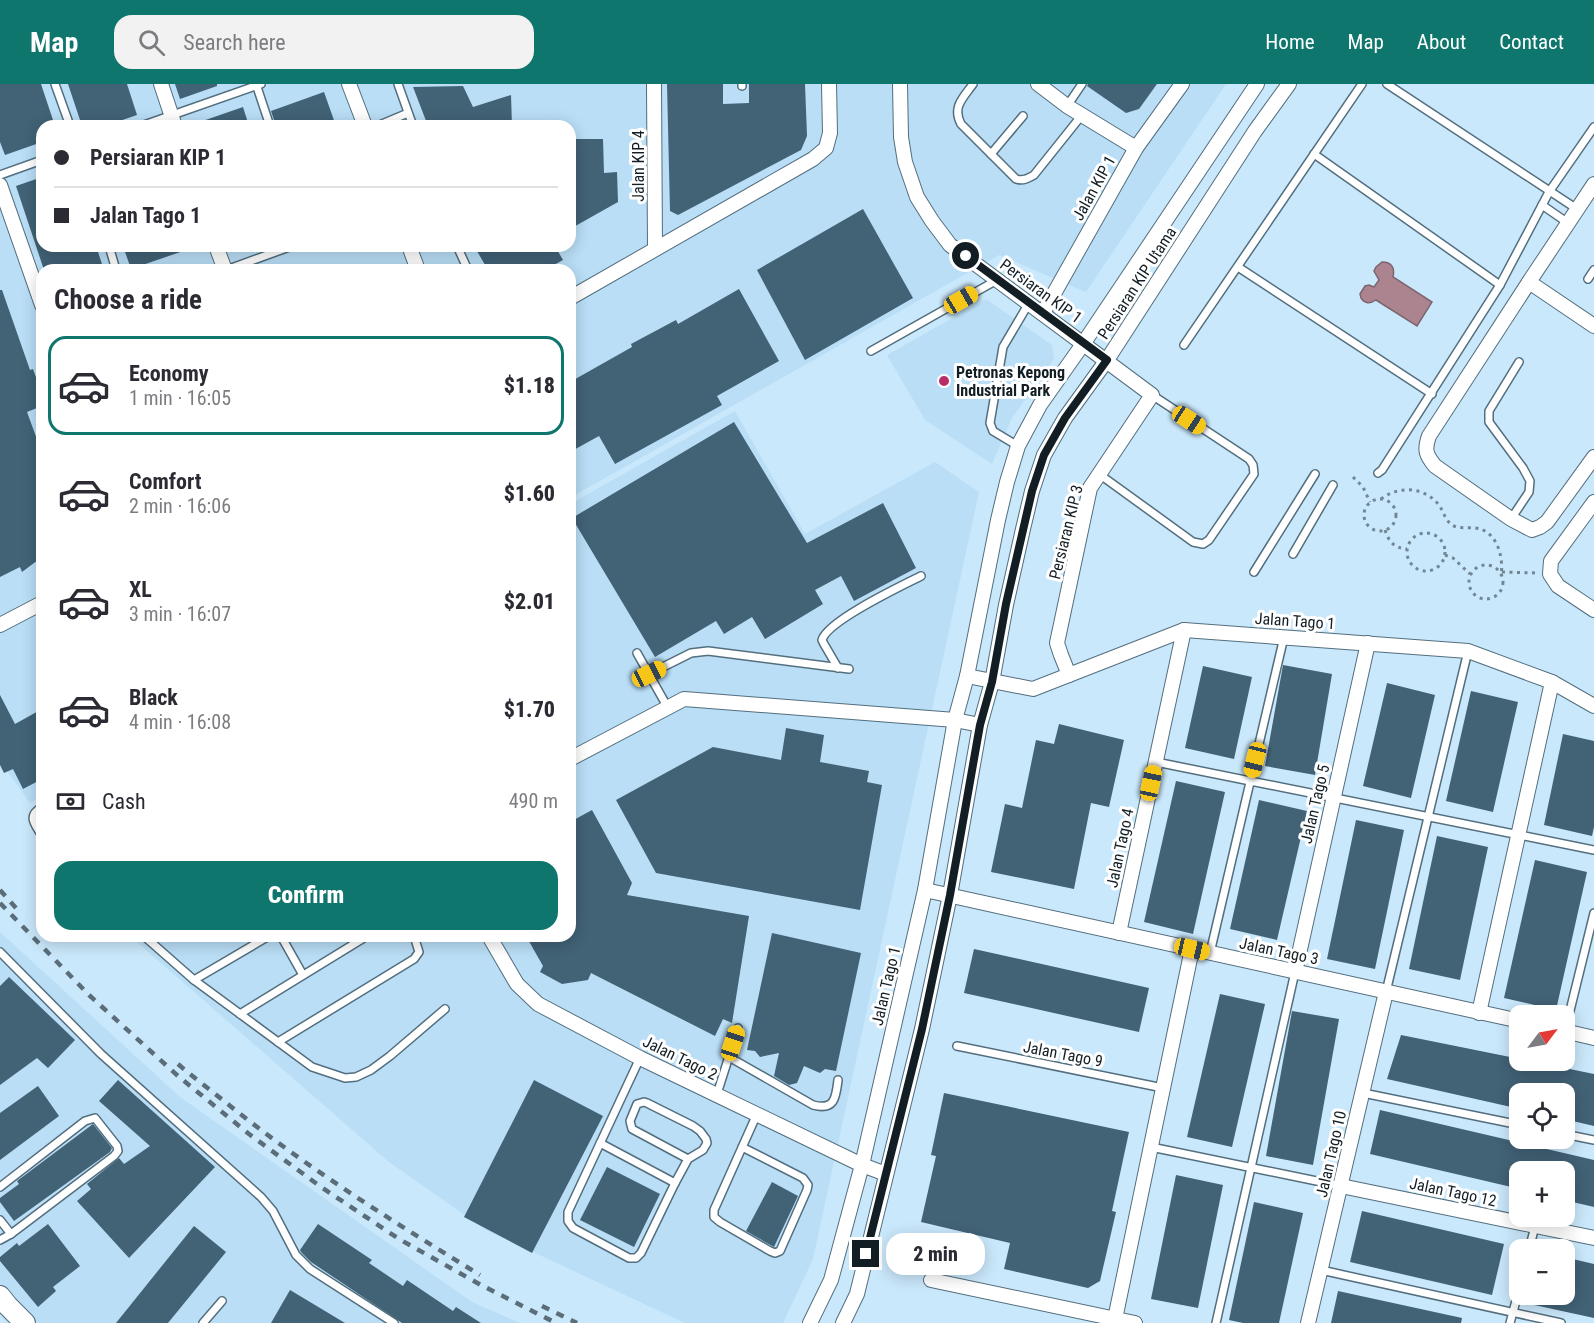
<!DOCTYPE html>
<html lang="en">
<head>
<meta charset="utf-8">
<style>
	body { margin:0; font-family:"Roboto Condensed",sans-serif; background:#f2f2f3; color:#2b2b33; height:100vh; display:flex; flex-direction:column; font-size:22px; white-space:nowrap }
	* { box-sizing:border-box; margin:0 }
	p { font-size:20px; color:#7c7c81 }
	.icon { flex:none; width:33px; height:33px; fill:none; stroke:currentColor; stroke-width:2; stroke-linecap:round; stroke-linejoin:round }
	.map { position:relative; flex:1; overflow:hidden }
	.panel { position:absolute; left:36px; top:180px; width:540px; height:678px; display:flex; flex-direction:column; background:#fff; border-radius:18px; box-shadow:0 3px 15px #0003 }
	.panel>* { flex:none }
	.guide { position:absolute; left:36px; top:36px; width:540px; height:132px; border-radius:18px; box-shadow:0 3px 15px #0003; display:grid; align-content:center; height:132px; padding:0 18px; background:#fff }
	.needle { width:39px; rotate:58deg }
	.controls { position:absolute; left:1509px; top:921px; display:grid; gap:12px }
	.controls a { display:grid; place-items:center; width:66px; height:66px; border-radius:12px; background:#fff; box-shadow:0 3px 15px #0003; font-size:30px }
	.end { position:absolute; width:27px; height:27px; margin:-14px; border:8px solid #131e24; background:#fff; box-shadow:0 0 0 3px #fff }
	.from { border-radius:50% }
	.bubble { position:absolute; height:42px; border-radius:18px; background:#fff; box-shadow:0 3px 15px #0003; font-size:20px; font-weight:800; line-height:42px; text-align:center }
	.car { position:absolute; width:18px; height:36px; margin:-18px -9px; border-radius:8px; box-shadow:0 0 4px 2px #0007; background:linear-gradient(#f5c518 24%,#345 0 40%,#f5c518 0 76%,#345 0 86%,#f5c518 0) }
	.guide b { display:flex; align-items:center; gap:21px; height:57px; font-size:22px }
	.guide b+b { border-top:2px solid #e1e1e2 }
	.guide i { width:15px; height:15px; background:#2b2b33 }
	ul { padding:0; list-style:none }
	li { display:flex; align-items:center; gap:18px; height:99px; margin:0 12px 9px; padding:0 6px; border:3px solid transparent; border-radius:18px }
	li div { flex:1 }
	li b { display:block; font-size:22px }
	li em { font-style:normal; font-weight:800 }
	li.selected { border-color:#0f766e }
	li>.icon { width:54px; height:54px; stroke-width:1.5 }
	h2 { padding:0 18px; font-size:27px; line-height:72px }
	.pay { display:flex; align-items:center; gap:15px; height:66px; padding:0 18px; font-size:22px }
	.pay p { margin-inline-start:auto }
	.primary-button { display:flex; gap:12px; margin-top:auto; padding:12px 18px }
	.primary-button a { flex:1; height:69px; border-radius:18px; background:#0f766e; color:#fff; font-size:24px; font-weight:800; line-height:69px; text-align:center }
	header { display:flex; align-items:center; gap:36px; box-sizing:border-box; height:84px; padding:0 30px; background:#0f766e; color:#fff }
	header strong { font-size:28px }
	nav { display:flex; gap:33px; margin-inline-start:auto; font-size:21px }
	.search { width:420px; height:54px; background:#f2f2f3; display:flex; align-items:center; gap:15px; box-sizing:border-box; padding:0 21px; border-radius:18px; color:#7c7c81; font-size:22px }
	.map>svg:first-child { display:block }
	.built { fill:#b9def6; fill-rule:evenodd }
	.water { fill:#ab848f; stroke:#7d656f; stroke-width:1.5 }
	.building { fill:#426276 }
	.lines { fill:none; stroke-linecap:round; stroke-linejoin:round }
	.lane-casing { stroke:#536e7e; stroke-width:10 }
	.street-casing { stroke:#536e7e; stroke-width:16 }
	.secondary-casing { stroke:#536e7e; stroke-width:22 }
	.path { stroke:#728794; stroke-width:3; stroke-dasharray:3 4.5; stroke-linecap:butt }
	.lane { stroke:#fff; stroke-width:7 }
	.street { stroke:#fff; stroke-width:14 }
	.secondary { stroke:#fff; stroke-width:20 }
	.rail { stroke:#5a6d78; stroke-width:4.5; stroke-dasharray:8 8; stroke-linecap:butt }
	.route { stroke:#131e24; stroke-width:8 }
	.poi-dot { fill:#b92d66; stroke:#fff; stroke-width:2 }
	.labels { text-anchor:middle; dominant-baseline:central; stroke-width:6; stroke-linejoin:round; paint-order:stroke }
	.street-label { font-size:16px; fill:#131e24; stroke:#fff }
	.poi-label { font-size:16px; font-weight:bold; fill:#131e24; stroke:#fff; text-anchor:start }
</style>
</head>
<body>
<header>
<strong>Map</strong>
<div class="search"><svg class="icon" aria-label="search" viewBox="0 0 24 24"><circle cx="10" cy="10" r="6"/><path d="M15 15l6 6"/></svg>Search here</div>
<nav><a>Home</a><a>Map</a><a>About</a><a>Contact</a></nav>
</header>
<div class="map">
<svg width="1594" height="1239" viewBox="0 0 1594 1239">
	<rect width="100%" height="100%" fill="#cae8fb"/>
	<g class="built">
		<path d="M0,0H1226L1086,208L999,171L570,414V186H42V712L30,719L0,677ZM42,42H570V162H42Z"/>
		<path d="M986,215L1052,261L1054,275L1012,334L992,380L925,336L887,271Z"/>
		<path d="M735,327L805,450L935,378L979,408L813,1175L783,1239H685L486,1146L389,1078L130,852H570V420Z"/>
		<path d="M0,848L180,1013L472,1218L520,1239H7L0,1231Z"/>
	</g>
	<path class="water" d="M1382,178C1392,178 1395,184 1393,193L1432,218L1417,242L1376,216C1370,220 1365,220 1361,214L1360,210L1365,202L1369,201L1374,203L1379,196L1374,187L1376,183Z"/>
	<g class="building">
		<path d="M0,0H41L55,42H42V58L5,71L0,58Z"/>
		<path d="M68,0H127L137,31L105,42H82Z"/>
		<path d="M175,0H217V2L180,15Z"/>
		<path d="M667,0H723V20L749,19V0H805L807,52L801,66L678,131L670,127Z"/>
		<path d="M1088,0H1157L1139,25L1126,29L1087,2Z"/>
		<path d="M463,2L473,23L511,11L512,42H428L413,3Z"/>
		<path d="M324,8L336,42H276L271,27Z"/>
		<path d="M243,23L249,42H194V40Z"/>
		<path d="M570,55H603L604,89L617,88L618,118L570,145Z"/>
		<path d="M42,93V162H96L104,186H44L16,102Z"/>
		<path d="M863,125L913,214L805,276L757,186Z"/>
		<path d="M123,162H192V164L131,185Z"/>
		<path d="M474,162H555L563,176L545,186H488Z"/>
		<path d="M739,205L779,277L717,312L722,321L615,380L599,352L570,368V298L632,263L631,260L676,236L678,240Z"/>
		<path d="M0,206H2L30,286L33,285L42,310V322L27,328L42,369V473L22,488L20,483L0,493Z"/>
		<path d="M734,338L807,459L883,419L916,484L854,517L841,492L815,506L823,520L765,555L752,533L724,550L716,537L655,573L572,434Z"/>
		<path d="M1283,581L1332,590L1315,691L1265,682Z"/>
		<path d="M1203,582L1252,593L1234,675L1185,664Z"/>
		<path d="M1387,599L1435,611L1411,714L1363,702Z"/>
		<path d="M1471,607L1518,618L1493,728L1446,717Z"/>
		<path d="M0,611L15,640L42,625V695L23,705L13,685L4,689L0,681Z"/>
		<path d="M1059,640L1124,656L1109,723L1091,719L1074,805L991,788L1005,720L1022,724L1036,656L1054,660Z"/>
		<path d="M786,644L824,651L820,678L869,687L867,698L882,701L860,826L656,789L616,716L713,663L781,676Z"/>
		<path d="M1563,650L1594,657V743L1592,752L1544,741Z"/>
		<path d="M1176,697L1225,708L1193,850L1144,838Z"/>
		<path d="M1259,716L1307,727L1277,856L1230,845Z"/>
		<path d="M592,726L632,799L627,811L749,832L732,939L723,935L715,952L591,889L588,896L562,900L540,888L543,882L526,852H570V738Z"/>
		<path d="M1356,736L1404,746L1375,885L1327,875Z"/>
		<path d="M1437,752L1488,763L1460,896L1409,885Z"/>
		<path d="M1535,776L1587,788L1556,926L1504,914Z"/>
		<path d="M772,849L861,869L836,987L825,985L820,989L804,982L797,999L789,1001L774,992L779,969L760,973L755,967L747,966Z"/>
		<path d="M974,865L1149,904L1139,948L964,909Z"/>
		<path d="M9,893L75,956L48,984L37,974L0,1001V902Z"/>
		<path d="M1220,910L1265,920L1232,1063L1187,1053Z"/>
		<path d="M1292,927L1339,935L1313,1081L1266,1072Z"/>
		<path d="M1401,951L1520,975V976H1526L1594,990V1042L1564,1035V1010H1520V1025L1387,995Z"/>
		<path d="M118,996L215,1083L129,1174L77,1117L91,1105L87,1100L119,1074L124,1080L150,1062L99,1017Z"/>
		<path d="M534,996L603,1032L532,1169L464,1133Z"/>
		<path d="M38,1002L59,1032L0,1076V1029Z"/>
		<path d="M944,1009L1129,1048L1112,1127L1116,1128L1100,1197L1088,1204L1004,1185L1010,1159L921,1138L936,1072L931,1071Z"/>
		<path d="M1380,1026L1594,1076V1123L1564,1116V1088H1520V1105L1370,1070Z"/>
		<path d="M93,1040L112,1064L110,1068L14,1137L0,1118V1114L19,1100L17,1097Z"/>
		<path d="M607,1083L660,1110L634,1163L580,1136Z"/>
		<path d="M1176,1091L1223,1101L1198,1224L1151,1215Z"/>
		<path d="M772,1098L798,1112L774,1163L746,1147Z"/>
		<path d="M1254,1118L1303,1129L1279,1239H1243L1229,1236Z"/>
		<path d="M1362,1127L1504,1160L1492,1211L1350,1178Z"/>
		<path d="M48,1140L80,1182L53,1203L56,1207L38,1223L0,1177V1173L17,1159L19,1162Z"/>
		<path d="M318,1140L372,1176L369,1179L403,1202L407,1196L453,1227L456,1223L481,1239H402L311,1178L301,1168L300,1166Z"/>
		<path d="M194,1142L226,1168L168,1239H116Z"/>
		<path d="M1564,1173L1594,1180V1234L1521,1218L1524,1210H1564Z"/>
		<path d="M290,1206L345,1239H271Z"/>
		<path d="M1338,1207L1462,1234L1461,1239H1331Z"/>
	</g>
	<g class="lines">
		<g class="lane-casing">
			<g id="lane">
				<path d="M55,0L70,42"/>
				<path d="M256,0L270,42"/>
				<path d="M398,0L413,42"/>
				<path d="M742,0V2"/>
				<path d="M973,0C963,14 952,23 961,40L1016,95C1023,97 1027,95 1034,91L1082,31"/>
				<path d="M1387,0L1577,125"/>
				<path d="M1067,22L1082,0"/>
				<path d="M141,42L261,0"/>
				<path d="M377,42L408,29"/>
				<path d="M991,70L1023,32"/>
				<path d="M1314,70L1500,201"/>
				<path d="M0,91L42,76"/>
				<path d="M1542,121L1568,139"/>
				<path d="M109,162L116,186"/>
				<path d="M457,162L468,186"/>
				<path d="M1238,183L1432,310"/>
				<path d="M226,186L292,162"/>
				<path d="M1588,195L1594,186"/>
				<path d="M1184,261L1362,0"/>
				<path d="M871,267L997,196"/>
				<path d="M1018,362L993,347L990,339L1003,263L1029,219"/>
				<path d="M1378,389L1382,386L1500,201L1549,108L1594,43"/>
				<path d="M1099,390L1193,458L1203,460L1209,456L1254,390L1253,381L1249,375L1152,311"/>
				<path d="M1511,435L1529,408L1530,397L1523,384L1489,338V327L1519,278"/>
				<path d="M1293,470L1333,401"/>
				<path d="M1254,488L1315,390"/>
				<path d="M637,569L668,624"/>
				<path d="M838,584L824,560L822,556C827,537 901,502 921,492"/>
				<path d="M649,590L691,569L708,567L849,585"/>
				<path d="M1156,678L1594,766"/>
				<path d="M42,723C26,732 35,740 42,752"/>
				<path d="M144,852L194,896L312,983L345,994L356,993L371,986L390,972L445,925"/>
				<path d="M281,852L303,891"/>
				<path d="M0,868L101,970L261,1113L273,1127L296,1171L310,1185L394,1239"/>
				<path d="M1210,869L1284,553"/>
				<path d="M194,896L269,852"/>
				<path d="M1386,908L1468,567"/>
				<path d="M240,930L367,852"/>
				<path d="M1565,947L1594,829"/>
				<path d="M278,958L414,875L419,868L414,852"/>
				<path d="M957,962L1163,1004"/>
				<path d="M729,973L813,1021C835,1027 836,1013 838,996"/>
				<path d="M1363,1009L1520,1041"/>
				<path d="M717,1010L738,944"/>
				<path d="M1564,1050L1594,1056"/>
				<path d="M600,1059L675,1099L641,1169L636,1174H629L573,1144L568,1137V1128L640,974"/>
				<path d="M742,1063L803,1094L808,1101L807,1106L780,1167L775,1169L770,1167L720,1138L714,1133V1126L757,1030"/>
				<path d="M1151,1063L1341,1102"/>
				<path d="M675,1099L688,1075L703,1066L707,1059L706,1055L700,1047L693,1042L647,1019L644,1018L637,1020L630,1037L632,1045L688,1075"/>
				<path d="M0,1103L85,1037L95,1034L117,1062L118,1067L114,1072L11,1150L0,1156"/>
				<path d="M0,1136L11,1150"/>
				<path d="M1529,1166L1535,1142"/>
				<path d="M1321,1186L1561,1239"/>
				<path d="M203,1239L222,1217"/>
				<path d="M1216,1239L1295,888"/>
				<path d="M1510,1239L1520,1202"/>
			</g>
		</g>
		<g class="street-casing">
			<g id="street">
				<path d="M161,0L175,42"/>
				<path d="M349,0L365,42"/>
				<path d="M654,0L655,164"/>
				<path d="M900,0L901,53L905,78L917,113L932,137L950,161L1152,311L1090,404L1057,559L1061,571L1069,591"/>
				<path d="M1038,0L1067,22L1136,64"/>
				<path d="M1594,100L1529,198L1429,352C1424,366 1426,371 1435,382L1511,435L1532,446L1540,443L1547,438L1594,373"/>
				<path d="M0,101L42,221"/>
				<path d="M216,162L225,186"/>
				<path d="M409,162L418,186"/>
				<path d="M1529,198L1594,242"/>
				<path d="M570,214L813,75L826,64L830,49L829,0"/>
				<path d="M1043,229L1136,64L1182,0"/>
				<path d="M1594,418L1551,477L1550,490L1558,502L1594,526"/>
				<path d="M0,541L42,519"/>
				<path d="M967,592L1033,605L1184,546L1468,567L1552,598L1594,622"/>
				<path d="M570,675L684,615L955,636L980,641"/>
				<path d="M925,806L1520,937"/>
				<path d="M1119,849L1184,546"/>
				<path d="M489,852L517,900L538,920L640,974L862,1081L886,1090"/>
				<path d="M1295,888L1368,559"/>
				<path d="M1479,929L1552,598"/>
				<path d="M1564,947L1594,954"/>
				<path d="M1341,1102L1594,1154"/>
				<path d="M931,1196L1135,1239"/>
				<path d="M1115,1235L1192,865"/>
				<path d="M810,1239L831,1196L862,1081L925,806L955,636L967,592L998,436L1007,398L1018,362L1040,321L1083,260L1257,0"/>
				<path d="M843,1239L857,1210L922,945L950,811L980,641L992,598L1006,521L1023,445L1032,407L1044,371L1065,334L1107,276L1255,47L1289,0"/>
				<path d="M1308,1239L1386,908"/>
			</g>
		</g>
		<g class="secondary-casing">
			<path id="secondary" d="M0,1212L8,1222L25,1239"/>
		</g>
		<g class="path">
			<path d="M1353,393L1363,403L1370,418"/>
			<path d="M1381,415C1399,401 1425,403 1439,421C1444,428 1445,436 1452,441C1458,445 1467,443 1475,444C1497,446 1504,473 1501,492"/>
			<circle cx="1380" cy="431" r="16"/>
			<path d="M1385,446C1389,458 1394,464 1407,465"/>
			<circle cx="1426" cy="468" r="19"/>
			<path d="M1445,471L1453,474L1470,490"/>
			<circle cx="1486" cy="498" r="17"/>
			<path d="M1502,488L1537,489"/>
		</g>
		<use href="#lane" class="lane"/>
		<use href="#street" class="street"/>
		<use href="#secondary" class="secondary"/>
		<g class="rail">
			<path d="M0,806L16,824"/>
			<path d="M0,819L89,911L178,992L249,1050L321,1103L399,1155L481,1201L556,1239"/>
			<path d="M178,980C193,993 209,1005 224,1017C304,1082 392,1137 480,1191"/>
			<path d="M542,1222L577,1239"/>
		</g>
	</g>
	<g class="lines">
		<path class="route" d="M866,1170L922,945L950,811L980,641L992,598L1006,520L1032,407L1044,371L1065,334L1107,276L966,172"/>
	</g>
	<circle class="poi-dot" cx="944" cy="297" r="6"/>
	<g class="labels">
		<g class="street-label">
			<text transform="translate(638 82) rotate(-90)">Jalan KIP 4</text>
			<text transform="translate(1094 104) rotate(-61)">Jalan KIP 1</text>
			<text transform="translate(1137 199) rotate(-57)">Persiaran KIP Utama</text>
			<text transform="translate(1041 207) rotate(36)">Persiaran KIP 1</text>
			<text transform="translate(1066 448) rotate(-76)">Persiaran KIP 3</text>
			<text transform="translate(1295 537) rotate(4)">Jalan Tago 1</text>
			<text transform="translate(1315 720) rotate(-77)">Jalan Tago 5</text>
			<text transform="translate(1120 764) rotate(-78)">Jalan Tago 4</text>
			<text transform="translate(1279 867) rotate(12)">Jalan Tago 3</text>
			<text transform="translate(886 902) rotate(-77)">Jalan Tago 1</text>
			<text transform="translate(1063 970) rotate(11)">Jalan Tago 9</text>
			<text transform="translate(680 974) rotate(26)">Jalan Tago 2</text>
			<text transform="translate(1331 1070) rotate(-77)">Jalan Tago 10</text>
			<text transform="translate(1453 1108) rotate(12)">Jalan Tago 12</text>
		</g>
		<g class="poi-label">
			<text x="956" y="288">Petronas Kepong<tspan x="956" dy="18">Industrial Park</tspan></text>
		</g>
	</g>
</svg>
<div class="controls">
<a><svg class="needle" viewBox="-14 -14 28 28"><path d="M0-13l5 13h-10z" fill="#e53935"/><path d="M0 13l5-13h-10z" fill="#7c7c81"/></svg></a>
<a><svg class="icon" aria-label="locate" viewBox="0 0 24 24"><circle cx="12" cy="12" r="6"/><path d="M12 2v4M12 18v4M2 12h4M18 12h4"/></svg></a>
<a>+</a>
<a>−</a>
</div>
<i class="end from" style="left:966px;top:172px"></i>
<i class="end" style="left:866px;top:1170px"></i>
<div class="bubble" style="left:886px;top:1149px;width:99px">2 min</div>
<i class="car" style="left:961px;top:216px;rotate:60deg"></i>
<i class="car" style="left:1189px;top:336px;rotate:123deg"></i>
<i class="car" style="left:649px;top:590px;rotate:64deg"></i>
<i class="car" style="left:1255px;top:676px;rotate:194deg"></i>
<i class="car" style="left:1151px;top:699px;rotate:12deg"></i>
<i class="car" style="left:1192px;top:865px;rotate:103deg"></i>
<i class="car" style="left:733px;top:959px;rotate:18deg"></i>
<div class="guide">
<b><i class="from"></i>Persiaran KIP 1</b>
<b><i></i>Jalan Tago 1</b>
</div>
<section class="panel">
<h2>Choose a ride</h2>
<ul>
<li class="selected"><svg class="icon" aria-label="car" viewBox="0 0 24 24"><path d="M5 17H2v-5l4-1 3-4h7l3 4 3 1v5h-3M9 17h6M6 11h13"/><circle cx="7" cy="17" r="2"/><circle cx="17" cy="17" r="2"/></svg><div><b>Economy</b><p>1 min · 16:05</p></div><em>$1.18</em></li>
<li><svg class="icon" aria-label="car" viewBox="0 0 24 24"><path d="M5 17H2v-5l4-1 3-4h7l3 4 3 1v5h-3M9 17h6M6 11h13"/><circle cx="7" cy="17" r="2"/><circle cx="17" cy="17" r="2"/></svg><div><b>Comfort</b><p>2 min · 16:06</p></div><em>$1.60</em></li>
<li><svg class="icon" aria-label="car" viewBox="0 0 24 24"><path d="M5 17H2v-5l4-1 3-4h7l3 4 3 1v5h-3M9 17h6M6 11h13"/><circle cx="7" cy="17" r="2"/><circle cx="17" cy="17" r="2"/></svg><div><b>XL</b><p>3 min · 16:07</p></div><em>$2.01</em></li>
<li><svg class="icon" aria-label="car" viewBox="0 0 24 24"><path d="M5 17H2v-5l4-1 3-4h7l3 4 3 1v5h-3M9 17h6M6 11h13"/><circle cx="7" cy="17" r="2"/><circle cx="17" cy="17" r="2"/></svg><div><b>Black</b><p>4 min · 16:08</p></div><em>$1.70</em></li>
</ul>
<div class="pay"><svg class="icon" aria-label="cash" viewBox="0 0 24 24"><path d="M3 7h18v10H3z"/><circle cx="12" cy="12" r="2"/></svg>Cash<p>490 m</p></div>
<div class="primary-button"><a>Confirm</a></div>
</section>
</div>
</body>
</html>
